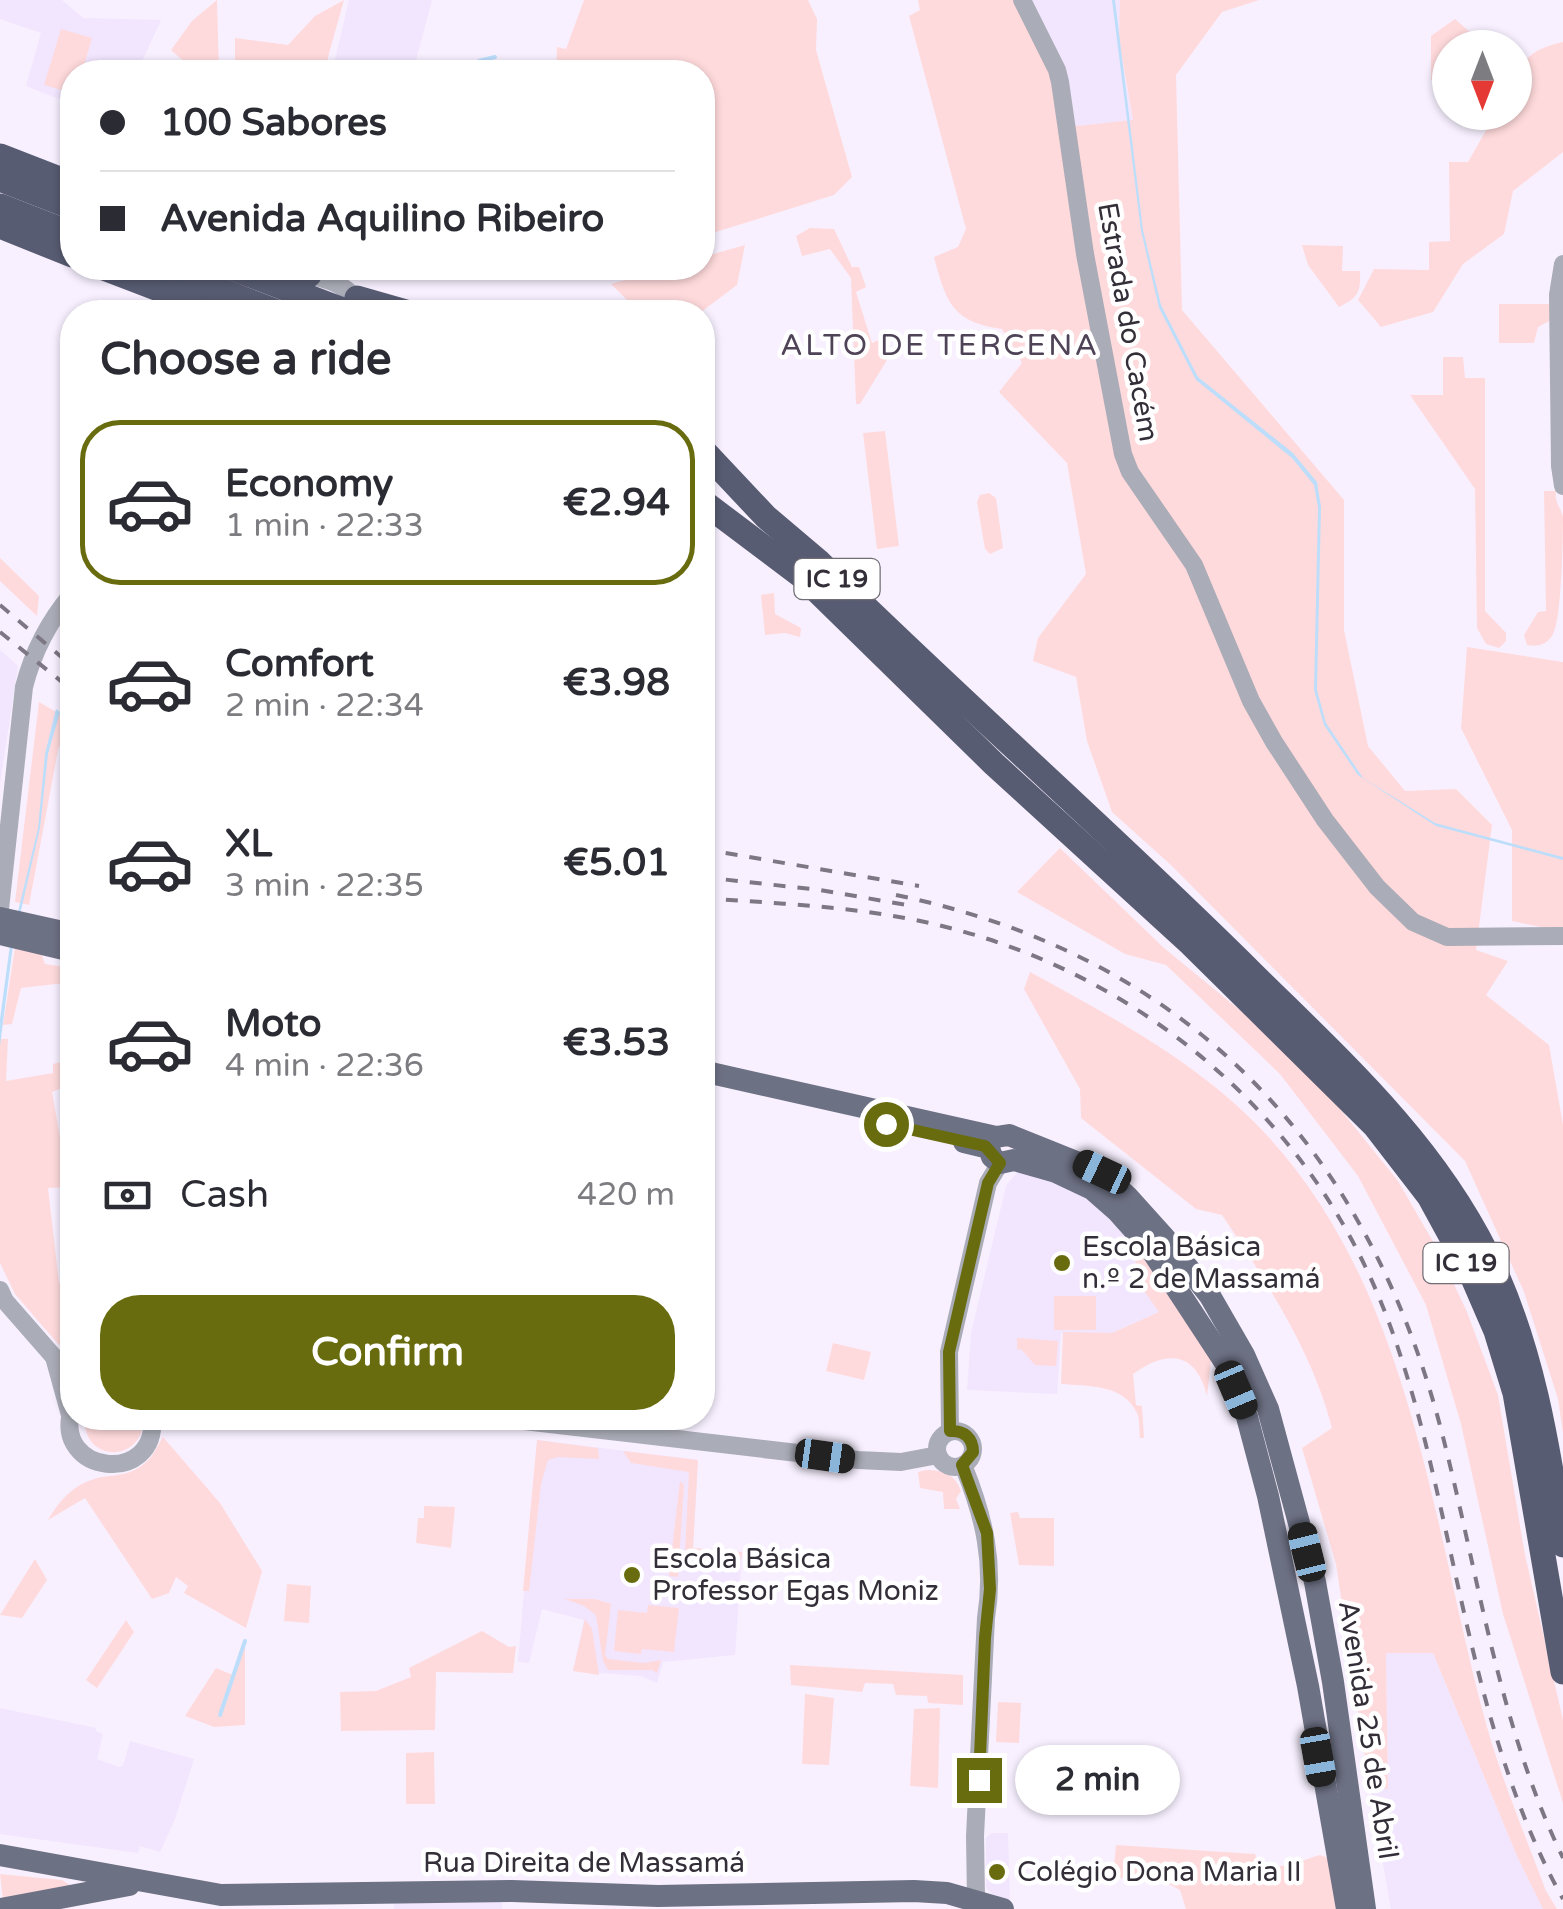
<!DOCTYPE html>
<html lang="en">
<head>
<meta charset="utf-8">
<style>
	body { margin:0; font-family:"Varela Round",sans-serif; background:#f2f2f3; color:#2b2b33; height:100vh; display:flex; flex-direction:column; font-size:38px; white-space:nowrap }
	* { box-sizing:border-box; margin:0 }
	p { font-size:32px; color:#7c7c81 }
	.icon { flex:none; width:55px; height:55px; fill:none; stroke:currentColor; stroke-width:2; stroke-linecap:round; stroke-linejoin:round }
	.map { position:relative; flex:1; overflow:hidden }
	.side { position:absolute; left:60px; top:300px; width:655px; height:1130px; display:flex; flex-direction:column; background:#fff; border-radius:40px; box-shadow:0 2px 8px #0004 }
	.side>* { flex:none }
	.hud { position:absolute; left:60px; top:60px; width:655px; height:220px; border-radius:40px; box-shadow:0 2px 8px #0004; display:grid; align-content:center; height:220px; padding:0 40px; background:#fff }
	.needle { width:65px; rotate:180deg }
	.buttons { position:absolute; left:1432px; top:30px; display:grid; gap:20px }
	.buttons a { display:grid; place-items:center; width:100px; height:100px; border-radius:50%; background:#fff; box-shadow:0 2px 8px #0004; font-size:50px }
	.end { position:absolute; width:45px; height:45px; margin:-22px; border:12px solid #686c0f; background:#fff; box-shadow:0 0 0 5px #fff }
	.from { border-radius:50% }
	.bubble { position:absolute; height:70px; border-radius:35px; background:#fff; box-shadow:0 2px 8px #0004; font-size:32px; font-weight:700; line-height:70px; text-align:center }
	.car { position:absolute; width:30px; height:60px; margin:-30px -15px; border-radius:12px; box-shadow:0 0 8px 2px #0007; background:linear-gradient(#222 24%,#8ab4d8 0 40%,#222 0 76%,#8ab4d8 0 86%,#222 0) }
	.hud b { display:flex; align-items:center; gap:35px; height:95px; font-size:38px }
	.hud b+b { border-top:2px solid #e1e1e2 }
	.hud i { width:25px; height:25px; background:#2b2b33 }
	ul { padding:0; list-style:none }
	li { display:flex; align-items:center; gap:30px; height:165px; margin:0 20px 15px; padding:0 20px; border:5px solid transparent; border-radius:40px }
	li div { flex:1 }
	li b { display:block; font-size:38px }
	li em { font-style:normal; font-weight:700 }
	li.on { border-color:#686c0f }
	li>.icon { width:90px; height:90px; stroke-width:1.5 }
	h2 { padding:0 40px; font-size:45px; line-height:120px }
	.pay { display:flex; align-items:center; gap:25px; height:110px; padding:0 40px; font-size:38px }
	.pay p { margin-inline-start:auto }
	.primary-button { display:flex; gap:20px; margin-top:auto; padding:20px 40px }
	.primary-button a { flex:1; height:115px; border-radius:40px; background:#686c0f; color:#fff; font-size:40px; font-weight:700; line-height:115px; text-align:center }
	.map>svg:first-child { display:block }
	.built { fill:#f2e5fe }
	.green { fill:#ffdadc }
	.water { fill:#bcdefb }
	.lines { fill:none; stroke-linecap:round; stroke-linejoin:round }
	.stream { stroke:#bcdefb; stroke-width:4 }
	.minor { stroke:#aaacb7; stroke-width:18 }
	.major { stroke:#6d7184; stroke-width:22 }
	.highway { stroke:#585c72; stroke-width:25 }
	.rail { stroke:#7d7783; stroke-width:4; stroke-dasharray:12 12; stroke-linecap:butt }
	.highway-bridge { stroke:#585c72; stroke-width:25 }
	.route { stroke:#686c0f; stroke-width:12 }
	.poi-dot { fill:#686c0f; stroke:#fff; stroke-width:4 }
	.labels { text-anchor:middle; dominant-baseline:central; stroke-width:9; stroke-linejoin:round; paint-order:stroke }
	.shield { fill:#fff; stroke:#706d74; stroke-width:2.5 }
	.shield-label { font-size:25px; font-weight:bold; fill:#332e38 }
	.street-label { font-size:28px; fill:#332e38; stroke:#fff }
	.poi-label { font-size:28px; fill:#332e38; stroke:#fff; text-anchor:start }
	.neighbourhood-label { font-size:30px; letter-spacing:2.5px; fill:#4e4357; stroke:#fff }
</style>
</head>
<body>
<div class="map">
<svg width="1563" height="1909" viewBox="0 0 1563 1909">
	<rect width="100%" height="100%" fill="#f8f0ff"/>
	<g class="built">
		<path d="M0,0H62L83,18L161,20L137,72H72V104L26,86L41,33L0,19Z"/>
		<path d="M349,0H432L413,72H332Z"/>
		<path d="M1013,0H1127L1119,40L1133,121L1058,128L1051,74Z"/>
		<path d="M0,650L18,666L0,784Z"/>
		<path d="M1020,1169L1088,1194L1136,1249V1278L1159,1312L1112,1333H1061L1057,1394L967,1390L971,1333L1006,1186Z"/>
		<path d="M537,1440L698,1460L693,1548L742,1552L735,1655L663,1662L657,1683L641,1676L573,1671L584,1620L542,1609L529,1663L518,1662Z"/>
		<path d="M1386,1653H1433L1517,1856L1543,1909H1391L1369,1785L1388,1788Z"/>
		<path d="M0,1708L96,1728V1731L103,1734L97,1759L119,1767L123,1766L130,1741L194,1759L175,1819L160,1852L140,1846L138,1853L0,1834Z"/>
		<path d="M992,1833H1008L1010,1901L992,1894L986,1888V1838Z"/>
		<path d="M502,1901V1909H394V1903Z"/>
	</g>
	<g class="green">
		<path d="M217,0L219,72H196L171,50L192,21Z"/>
		<path d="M344,0L328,57V72H235V38L288,45L315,16Z"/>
		<path d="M584,0H808L817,19L816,50L852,177L834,195L703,236L702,72H556L557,47L566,49Z"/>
		<path d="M918,0H1013L1051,74L1058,128L1133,120L1119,40L1120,0H1259L1222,12L1176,75L1182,310L1344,500V630L1368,746L1405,791L1456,789L1492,825L1476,950L1508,961L1486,995L1549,1045L1563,1125V1433L1558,1399L1524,1292L1465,1161L1172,866L1112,812L1087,741L1076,677L1033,661L1038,638L1086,574L1067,463L999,392L1022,363L1002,329C952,322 946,302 934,257L958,247L966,229L909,16L920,10Z"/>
		<path d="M1455,19L1472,34L1475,47L1450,48V81L1431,80V36Z"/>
		<path d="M61,29L92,38L82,72H72V93L44,85Z"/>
		<path d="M1563,42V152L1513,191L1504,234L1463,264L1433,312L1381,327L1358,300L1374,269L1429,270V242L1450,241L1449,162H1468L1496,113L1515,112C1515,71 1518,52 1563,42Z"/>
		<path d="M810,228L834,229L852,267H859L866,287L856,292L872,343L881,339L887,360L860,404H856L851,278L830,249L802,256L796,236Z"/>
		<path d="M745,245L737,285L701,312H639L611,284L668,268H702L703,257Z"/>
		<path d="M1302,245L1343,246L1342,271H1360C1361,292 1358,298 1339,307L1308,265Z"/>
		<path d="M1499,304H1556L1557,317L1538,327L1534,343H1499Z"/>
		<path d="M1443,357H1463L1465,378H1485V611L1506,633V641L1499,648L1486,644L1477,628L1475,489L1410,395H1443Z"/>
		<path d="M885,431L899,546L877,549L863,433Z"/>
		<path d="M1544,491H1556C1554,501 1560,506 1563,517C1563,534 1562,620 1553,634C1547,645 1538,647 1527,645L1524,635L1538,612L1546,611Z"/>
		<path d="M989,493L996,498L1003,548L990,554L985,549L977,502L980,495Z"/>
		<path d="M0,558L39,596L37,616L0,581Z"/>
		<path d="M774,593L775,614L801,628L800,637L785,633L765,635L761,595Z"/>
		<path d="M1467,647L1563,662V932L1512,921V830L1461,728Z"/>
		<path d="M39,702L70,720L58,750L29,905L15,902Z"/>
		<path d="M1060,848L1164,948L1258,1025L1340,1109L1398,1181L1439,1252L1467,1312L1498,1395L1525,1555L1563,1720V1803L1503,1614L1461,1424L1426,1305L1358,1176L1280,1074L1166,965L1125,954L1017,892Z"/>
		<path d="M15,948L41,953L45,964L72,968L71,988L65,983L21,988L12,1024L3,1025Z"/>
		<path d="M1030,972C1101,1011 1173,1049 1234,1103C1405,1255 1427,1497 1481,1705C1497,1769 1523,1829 1546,1891L1557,1909H1543L1517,1856L1433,1653H1386L1388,1789L1369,1785L1336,1564L1302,1448L1332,1428C1312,1350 1266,1281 1222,1215L1196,1209L1081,1118L1080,1089L1024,989Z"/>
		<path d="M0,1039H8L6,1081L53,1073V1064L61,1062V1050H71L72,1084L52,1092L62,1149L72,1148V1187L48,1188L59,1283L72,1281V1332L59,1345L15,1294L0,1263Z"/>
		<path d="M1136,1249L1176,1299L1212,1352L1207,1396C1196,1352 1168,1349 1133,1374L1136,1405L1142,1406L1144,1438H1140C1139,1431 1140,1419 1137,1413C1124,1384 1087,1386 1061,1384L1063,1332L1112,1333L1159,1312L1135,1278Z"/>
		<rect x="1054" y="1296" width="42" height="34"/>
		<path d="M1017,1338L1058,1341L1056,1366L1035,1365L1022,1350L1017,1349Z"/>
		<path d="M833,1343L871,1352L864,1380L826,1371Z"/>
		<path d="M85,1418H143C145,1463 82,1464 85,1418Z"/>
		<path d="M163,1437L220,1503L262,1571L246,1628L184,1593L188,1586L176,1577L169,1593L152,1599L85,1498L48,1520C61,1498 76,1482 102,1477C118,1475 131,1475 145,1463C153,1457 157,1446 163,1437Z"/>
		<path d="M537,1440L598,1448L599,1459L558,1457L548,1460L541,1484L529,1591H523Z"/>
		<path d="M623,1451L698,1460L693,1548L742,1552L741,1559L700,1557L685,1552L689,1472L631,1463Z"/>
		<path d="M926,1470C943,1470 955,1474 961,1491L956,1499L960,1509H944L943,1492L920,1488L918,1472Z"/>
		<path d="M680,1481L684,1485L678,1577L669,1576Z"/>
		<path d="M424,1506L455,1507L451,1548L416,1543L418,1518H424Z"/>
		<path d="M1018,1512L1020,1518H1054V1566L1019,1565L1010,1513Z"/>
		<path d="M35,1559L47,1580L22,1618L0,1615Z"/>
		<path d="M287,1584L311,1586L309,1623L284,1621Z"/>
		<path d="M565,1599H595L611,1604L605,1655L608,1659L644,1663L661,1660L657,1673L652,1670H608L603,1661L596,1615L584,1606Z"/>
		<path d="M648,1605L679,1608L674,1652L642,1649L641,1654L614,1651L618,1610L647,1613Z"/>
		<path d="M585,1619L592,1629L599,1675L573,1671Z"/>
		<path d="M126,1620L134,1632L97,1688L86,1680Z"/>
		<path d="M482,1631L509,1647L516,1646L513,1673L436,1672L435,1730L341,1731L340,1692L376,1691L411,1677L409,1668Z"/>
		<path d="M245,1642V1725L214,1727L185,1716L216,1668L233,1675Z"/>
		<path d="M790,1665L963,1675V1705L928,1703L927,1696L896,1695L893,1684L865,1683L862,1692L791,1685Z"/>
		<path d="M805,1694L834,1698L829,1765L802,1764Z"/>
		<path d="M998,1702L1021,1703L1019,1743L996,1742Z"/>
		<path d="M940,1708L938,1788L910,1786L914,1709Z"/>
		<path d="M434,1752L435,1804H406V1753Z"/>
		<path d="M1116,1845L1255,1854L1259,1864C1283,1871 1299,1861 1320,1855L1328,1858L1337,1909H1186L1180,1890L1167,1883L1113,1877Z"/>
		<path d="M0,1874L62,1880L70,1885L3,1900Z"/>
	</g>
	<g class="water">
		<path d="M1112,0H1115L1143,230L1161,305L1198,377L1293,453L1317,482L1321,507L1317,690L1326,723L1363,778L1435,823L1563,857V860L1436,826L1358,775L1324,725L1314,690L1318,508L1314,485L1292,458L1196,380L1159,308L1141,231Z"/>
		<path d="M56,709L60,712L48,754L40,828L13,945L0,1046V1019L10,945L38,828L45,754Z"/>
	</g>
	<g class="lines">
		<g class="stream">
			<path d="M479,61L495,57"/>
			<path d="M220,1715L245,1641"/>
		</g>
		<g class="minor">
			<path d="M1022,0L1057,70L1060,82L1085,254L1123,454L1130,472L1194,565L1251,701L1274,742L1325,820L1377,887L1413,922L1447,937L1563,936"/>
			<path d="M1563,264L1558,295L1560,466L1563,486"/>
			<path d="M301,273C323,278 355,285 359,309"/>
			<path d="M0,909L24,687C33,652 48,622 72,594"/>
			<path d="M0,1290L5,1301L54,1357L72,1365"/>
			<path d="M54,1357L70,1415"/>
			<path d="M72,1409C52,1475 158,1486 152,1418"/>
			<path d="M497,1418L858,1460L901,1462L938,1455"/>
			<circle cx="955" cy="1449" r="18"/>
			<path d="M950,1431L949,1352L988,1183L1000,1163"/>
			<path d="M963,1465C984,1516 995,1563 986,1618L975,1836L976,1899"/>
		</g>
		<g class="major">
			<path d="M0,918L72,934"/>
			<path d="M0,934L72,951"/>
			<path d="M702,1071L996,1137L1009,1135L1101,1172L1128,1197L1164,1237L1210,1296L1244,1355L1268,1409L1315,1582L1333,1682L1365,1909"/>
			<path d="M964,1142L989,1148L992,1157L1000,1163L1014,1160L1056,1172L1092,1189L1117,1211L1150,1248L1226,1364L1247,1417L1268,1496L1308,1686L1347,1909"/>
			<path d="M0,1855L221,1895L512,1891L658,1896L914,1891L947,1893L1003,1909"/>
			<path d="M1,1909L129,1885"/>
		</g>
		<g class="highway">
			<path d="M0,156L72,184"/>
			<path d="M0,179L72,207"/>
			<path d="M0,206L72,234"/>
			<path d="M0,226L72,255"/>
			<path d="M104,268L219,312"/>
			<path d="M162,268L205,284"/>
			<path d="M292,268L309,275"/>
			<path d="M357,298L406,312"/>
			<path d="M702,449L766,517L818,561C960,701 1110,832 1251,972C1340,1060 1430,1140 1487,1254C1532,1345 1548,1446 1563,1545"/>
			<path d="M702,501L803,577L994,764L1191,944L1375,1126L1429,1196L1470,1271L1496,1331L1515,1393L1563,1672"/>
		</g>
		<g class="rail">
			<path d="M0,605L72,666"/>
			<path d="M0,632L72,690"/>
			<path d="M702,849L919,886"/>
			<path d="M702,877L820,890L907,905"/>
			<path d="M896,895C1191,956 1370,1150 1443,1437C1479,1578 1499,1726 1563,1858"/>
			<path d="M702,898C785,904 870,907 950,928C1129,974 1285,1098 1365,1266C1391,1320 1409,1379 1424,1437C1463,1592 1484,1757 1563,1899"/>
		</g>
		<g class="highway-bridge">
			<path d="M232,268L348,312"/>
			<path d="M205,284L277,312"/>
		</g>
	</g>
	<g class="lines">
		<path class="route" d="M886,1124L985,1146L1000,1163L988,1183L949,1352L950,1431C964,1430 973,1438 973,1452L962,1465L987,1533L990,1589L985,1638L979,1780"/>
	</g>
	<g class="poi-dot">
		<circle cx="1062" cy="1263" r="10"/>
		<circle cx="632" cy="1575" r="10"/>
		<circle cx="997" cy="1872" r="10"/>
	</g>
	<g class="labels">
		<g class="shield">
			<rect x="794.5" y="559" width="85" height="40" rx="8"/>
			<rect x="1423.5" y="1243" width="85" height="40" rx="8"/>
		</g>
		<g class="shield-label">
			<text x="837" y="579">IC 19</text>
			<text x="1466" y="1263">IC 19</text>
		</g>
		<g class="street-label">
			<text transform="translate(1128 322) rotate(80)">Estrada do Cacém</text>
			<text transform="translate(1368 1730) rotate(81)">Avenida 25 de Abril</text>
			<text x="584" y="1863">Rua Direita de Massamá</text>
		</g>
		<g class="poi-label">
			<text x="1082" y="1247">Escola Básica<tspan x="1082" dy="32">n.º 2 de Massamá</tspan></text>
			<text x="652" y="1559">Escola Básica<tspan x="652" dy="32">Professor Egas Moniz</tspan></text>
			<text x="1017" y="1872">Colégio Dona Maria II</text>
		</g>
		<g class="neighbourhood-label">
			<text x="940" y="345">ALTO DE TERCENA</text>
		</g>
	</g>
</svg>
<div class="buttons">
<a><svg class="needle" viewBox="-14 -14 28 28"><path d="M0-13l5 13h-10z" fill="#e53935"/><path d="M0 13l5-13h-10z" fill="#7c7c81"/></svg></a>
</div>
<i class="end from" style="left:886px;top:1124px"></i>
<i class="end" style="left:979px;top:1780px"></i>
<div class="bubble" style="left:1015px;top:1745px;width:165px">2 min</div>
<i class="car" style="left:1102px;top:1172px;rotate:295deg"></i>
<i class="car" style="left:1236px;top:1390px;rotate:157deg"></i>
<i class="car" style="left:825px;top:1456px;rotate:98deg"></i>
<i class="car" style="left:1307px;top:1552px;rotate:346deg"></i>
<i class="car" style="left:1318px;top:1757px;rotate:170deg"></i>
<div class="hud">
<b><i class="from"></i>100 Sabores</b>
<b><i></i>Avenida Aquilino Ribeiro</b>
</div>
<section class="side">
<h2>Choose a ride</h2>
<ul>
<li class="on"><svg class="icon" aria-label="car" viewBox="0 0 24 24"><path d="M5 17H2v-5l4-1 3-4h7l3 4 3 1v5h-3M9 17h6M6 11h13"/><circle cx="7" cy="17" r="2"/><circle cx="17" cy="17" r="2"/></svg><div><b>Economy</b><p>1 min · 22:33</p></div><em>€2.94</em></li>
<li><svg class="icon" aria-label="car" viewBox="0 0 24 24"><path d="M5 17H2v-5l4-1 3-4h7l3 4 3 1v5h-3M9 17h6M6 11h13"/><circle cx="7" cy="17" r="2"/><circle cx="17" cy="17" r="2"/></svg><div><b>Comfort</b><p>2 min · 22:34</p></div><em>€3.98</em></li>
<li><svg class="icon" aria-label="car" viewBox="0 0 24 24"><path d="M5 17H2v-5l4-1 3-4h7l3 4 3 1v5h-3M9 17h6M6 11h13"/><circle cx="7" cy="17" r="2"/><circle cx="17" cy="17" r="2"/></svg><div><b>XL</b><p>3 min · 22:35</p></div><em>€5.01</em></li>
<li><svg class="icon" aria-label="car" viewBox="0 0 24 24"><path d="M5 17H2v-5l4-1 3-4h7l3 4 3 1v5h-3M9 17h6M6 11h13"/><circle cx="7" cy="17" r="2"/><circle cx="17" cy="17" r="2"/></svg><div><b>Moto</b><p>4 min · 22:36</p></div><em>€3.53</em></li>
</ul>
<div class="pay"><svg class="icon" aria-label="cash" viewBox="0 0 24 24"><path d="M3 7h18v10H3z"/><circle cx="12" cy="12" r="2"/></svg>Cash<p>420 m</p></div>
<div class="primary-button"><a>Confirm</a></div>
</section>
</div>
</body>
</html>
